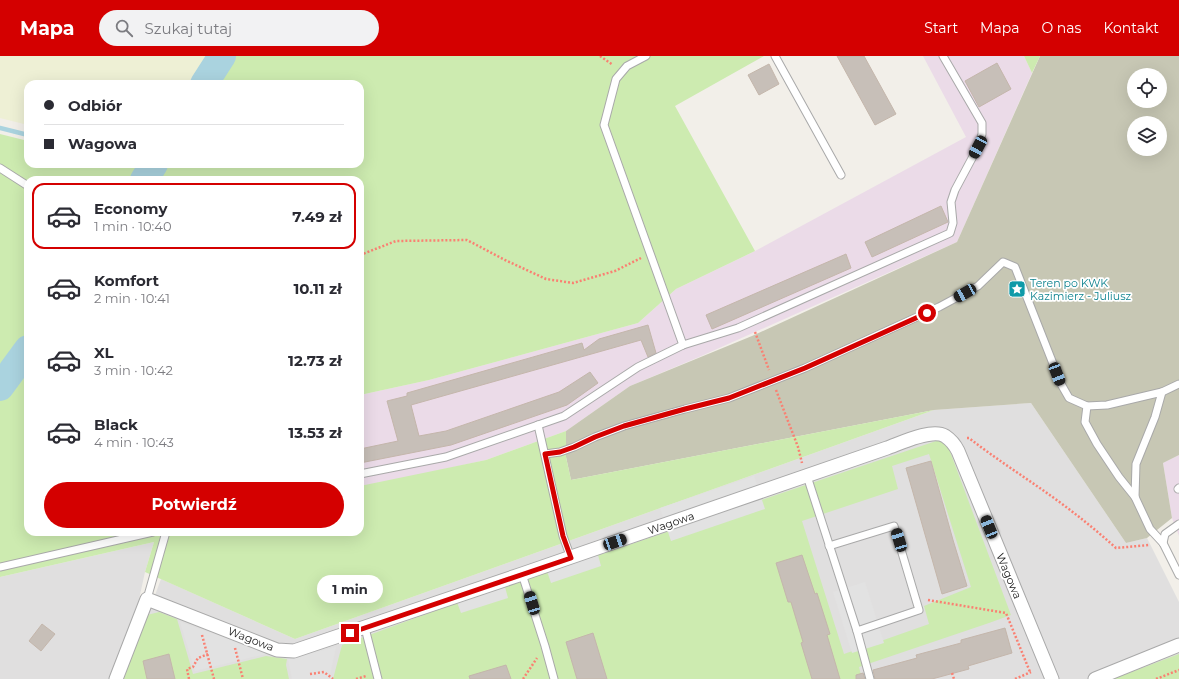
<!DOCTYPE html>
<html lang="pl">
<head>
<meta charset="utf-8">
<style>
	body { margin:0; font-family:Montserrat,sans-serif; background:#f2f2f3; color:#2b2b33; height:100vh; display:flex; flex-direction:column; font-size:15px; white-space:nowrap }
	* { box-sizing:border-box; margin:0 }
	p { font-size:13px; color:#7c7c81 }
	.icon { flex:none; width:22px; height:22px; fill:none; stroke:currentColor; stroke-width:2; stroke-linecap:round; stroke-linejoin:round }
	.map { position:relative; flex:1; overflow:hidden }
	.panel { position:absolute; left:24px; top:120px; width:340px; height:360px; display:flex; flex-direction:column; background:#fff; border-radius:12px; box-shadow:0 4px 16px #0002 }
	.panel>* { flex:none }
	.hud { position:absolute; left:24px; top:24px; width:340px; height:88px; border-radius:12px; box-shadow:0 4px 16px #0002; display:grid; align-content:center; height:88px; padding:0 20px; background:#fff }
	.fabs { position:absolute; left:1127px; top:12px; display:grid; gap:8px }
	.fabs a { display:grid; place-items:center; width:40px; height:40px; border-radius:50%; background:#fff; box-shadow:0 4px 16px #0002; font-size:20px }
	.end { position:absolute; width:18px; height:18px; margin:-9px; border:5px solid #d40000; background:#fff; box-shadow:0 0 0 2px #fff }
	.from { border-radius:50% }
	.bubble { position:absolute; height:28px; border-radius:14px; background:#fff; box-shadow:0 4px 16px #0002; font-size:13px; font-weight:700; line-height:28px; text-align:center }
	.car { position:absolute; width:12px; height:24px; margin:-12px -6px; border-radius:5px; box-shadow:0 0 3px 1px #0007; background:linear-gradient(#222 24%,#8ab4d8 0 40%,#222 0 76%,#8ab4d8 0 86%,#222 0) }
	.hud b { display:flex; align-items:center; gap:14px; height:38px; font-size:15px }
	.hud b+b { border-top:1px solid #e1e1e2 }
	.hud i { width:10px; height:10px; background:#2b2b33 }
	ul { padding:7px 0 0; list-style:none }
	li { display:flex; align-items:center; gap:12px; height:66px; margin:0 8px 6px; padding:0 12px; border:2px solid transparent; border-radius:12px }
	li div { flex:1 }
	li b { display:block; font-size:15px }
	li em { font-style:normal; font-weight:700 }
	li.selected { border-color:#d40000 }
	li>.icon { width:36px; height:36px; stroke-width:1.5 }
	.cta { display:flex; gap:8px; margin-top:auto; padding:8px 20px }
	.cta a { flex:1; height:46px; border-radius:24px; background:#d40000; color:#fff; font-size:16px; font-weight:700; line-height:46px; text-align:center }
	header { display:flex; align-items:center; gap:24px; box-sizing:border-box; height:56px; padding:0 20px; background:#d40000; color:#fff }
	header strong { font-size:19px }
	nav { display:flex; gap:22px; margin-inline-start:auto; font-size:14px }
	.search { width:280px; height:36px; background:#f2f2f3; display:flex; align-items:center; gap:10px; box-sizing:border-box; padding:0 14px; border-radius:22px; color:#7c7c81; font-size:15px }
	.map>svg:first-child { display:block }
	.residential { fill:#e0dfdf }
	.industrial { fill:#ebdbe8 }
	.construction { fill:#c7c7b4; fill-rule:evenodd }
	.farmland { fill:#eef0d5 }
	.grass { fill:#cdebb0; fill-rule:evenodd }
	.parking { fill:#e2e2e2 }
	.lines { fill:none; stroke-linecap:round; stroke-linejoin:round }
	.stream { stroke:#aad3df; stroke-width:4.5 }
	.river { stroke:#aad3df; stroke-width:28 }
	.building { fill:#c7bfb8; stroke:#c4b6ab }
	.service-casing { stroke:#a9a9a9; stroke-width:9 }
	.minor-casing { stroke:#a9a9a9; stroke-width:15 }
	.path { stroke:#fa8072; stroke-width:2.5; stroke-dasharray:2 2; stroke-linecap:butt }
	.service { stroke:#fff; stroke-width:7 }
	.minor { stroke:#fff; stroke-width:13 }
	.route { stroke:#d40000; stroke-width:5 }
	.labels { text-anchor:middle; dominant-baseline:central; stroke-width:3.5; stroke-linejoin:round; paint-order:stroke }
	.culture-label { font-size:11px; fill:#0d838f; stroke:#fff; text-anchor:start }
	.street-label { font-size:11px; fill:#222; stroke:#fff }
</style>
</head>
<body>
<header>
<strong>Mapa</strong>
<div class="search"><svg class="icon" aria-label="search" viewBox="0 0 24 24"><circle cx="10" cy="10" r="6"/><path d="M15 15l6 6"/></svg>Szukaj tutaj</div>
<nav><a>Start</a><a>Mapa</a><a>O nas</a><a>Kontakt</a></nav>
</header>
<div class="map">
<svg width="1179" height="623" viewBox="0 0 1179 623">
	<rect width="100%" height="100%" fill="#f2efe9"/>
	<g class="residential">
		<path d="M1031,347L1126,487L1147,482L1179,546V623H124L161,523L295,583L934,354Z"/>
		<path d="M154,486L145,516L136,557L110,623H0V521Z"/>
	</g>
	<g class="industrial">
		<path d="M923,0H1024L1032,17L957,186L699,301L630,330L566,375L486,404L360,432V339L429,324L638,267L676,233L755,195L966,81Z"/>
		<path d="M1179,399V480L1172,462L1163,407Z"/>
	</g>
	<path class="construction" d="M1040,0H1179V399L1163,407L1172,462L1147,482L1126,487L1031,347L934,354L571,424L566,401V375L630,330L752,280L957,186ZM1134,19H1160V45H1134ZM1134,67H1160V93H1134Z"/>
	<path class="farmland" d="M0,0H210L192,28H28V69L0,62Z"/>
	<g class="grass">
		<path d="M210,0H764L675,50L755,195L676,233L638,267L429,324L360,339V124H28V476H360V430L486,404L566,375V401L571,424L934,354L295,583L145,516L154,486L0,521V78L28,85V108H115L128,111L133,108H360V28H192Z"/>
		<path d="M1024,0H1040L1032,17Z"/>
		<path d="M945,382L1011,559L989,567L859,611L862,623H333L342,589L448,550ZM929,398L971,531L924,550L929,568L844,598L802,465L898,433L892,410Z"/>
		<path d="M159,556L177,563L193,618L266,600L287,603L286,609L289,623H122L143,560Z"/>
		<path d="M1179,598V623H1113Z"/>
	</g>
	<g class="parking">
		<path d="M754,420L765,453L671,485L660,452Z"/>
		<path d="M598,499L601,510L551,527L547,515Z"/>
		<path d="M865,526L884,587L852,597L833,536Z"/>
		<path d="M505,531L508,542L461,557L457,546Z"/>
		<path d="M180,566L270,597L195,615Z"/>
		<path d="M336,591L329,623H292L288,603Z"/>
	</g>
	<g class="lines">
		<g class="stream">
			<path d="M0,72L28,79"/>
			<path d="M139,108L152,111"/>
		</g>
		<g class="river">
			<path d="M204,28L222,0"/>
			<path d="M144,124L154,108"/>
			<path d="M0,331L28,293"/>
		</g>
	</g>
	<g class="building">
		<path d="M837,0H864L896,58L875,69Z"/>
		<path d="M997,7L1011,33L979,51L965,25Z"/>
		<path d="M769,8L779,28L759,39L748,19Z"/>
		<path d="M941,150L948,166L872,201L865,186Z"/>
		<path d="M846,198L851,212L712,273L706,259Z"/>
		<path d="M648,269L656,297L648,301L641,284L411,349L419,380L446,375L559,336L590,316L598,327L567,349L451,389L360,407V393L398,385L387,345L407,340V337L582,287L584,294L599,283Z"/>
		<path d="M931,405L953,484L967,530L942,538L906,412Z"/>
		<path d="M802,499L815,538L817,537L830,578L827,579L840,623H812L801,587L803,586L791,546H788L776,507Z"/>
		<path d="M42,568L55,578L41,595L29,585Z"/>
		<path d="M1005,572L1012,597L968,610L969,613L932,623H875L873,614L917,602L916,599L961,587V584Z"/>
		<path d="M593,577L607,623H577L566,586Z"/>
		<path d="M169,598L175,623H147L143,605Z"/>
		<path d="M506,609L511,623H470L469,620Z"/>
		<path d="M863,617L865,623H856V619Z"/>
	</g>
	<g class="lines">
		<g class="service-casing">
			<g id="service">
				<path d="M646,0L627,10L616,23L604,69L683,289"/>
				<path d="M775,0L841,119"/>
				<path d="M0,112L28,130"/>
				<path d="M1179,328L1162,336L1155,361L1136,408L1135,441L1150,473L1163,487L1179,519"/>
				<path d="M1087,350L1085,366L1097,388L1119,421L1135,441"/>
				<path d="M538,369L563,480L571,502"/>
				<path d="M545,398L560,396L574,391L595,381L624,370L685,353L729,342L805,312L939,251L978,230L1003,206L1015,211L1061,328L1069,342L1087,350L1107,349L1162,336"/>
				<path d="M360,418L446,401L564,360L638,311L683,289L738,272L950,177L953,167L951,146L955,134L978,91L982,78V67L943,0"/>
				<path d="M807,420L857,575L870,623"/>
				<path d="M1178,433L1179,432"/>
				<path d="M1163,487L1165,478L1179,468"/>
				<path d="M829,490L894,470L919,554L857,575"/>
				<path d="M0,511L153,476"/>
				<path d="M522,518L545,590L554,623"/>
				<path d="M147,543L166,476"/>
				<path d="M365,572L378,623"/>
			</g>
		</g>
		<g class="minor-casing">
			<g id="minor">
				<path d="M116,623L147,543L277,594L294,595L522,518L887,392C901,387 932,372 945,380C951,384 955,389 958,395L1052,623"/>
				<path d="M1095,623L1179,589"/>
			</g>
		</g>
		<g class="path">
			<path d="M600,0L613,9"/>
			<path d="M360,199L396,185L467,184L505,204L546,223L573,227L615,215L641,202"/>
			<path d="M755,276L769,314"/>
			<path d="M776,334L798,391L802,407"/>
			<path d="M967,382H969C996,403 1026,422 1054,442C1076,458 1096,474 1116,492L1149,489"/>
			<path d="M928,544L1006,557L1030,616"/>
			<path d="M202,579L214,623"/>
			<path d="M235,592L243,623"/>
			<path d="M952,617L954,623"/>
			<path d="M310,618L324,616L333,623"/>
			<path d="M189,623L187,613L193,611L198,602L208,598"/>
			<path d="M356,623L366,620"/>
			<path d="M523,623L537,602"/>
			<path d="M1015,623L1031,616"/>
			<path d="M1156,623L1179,614"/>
		</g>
		<use href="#service" class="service"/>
		<use href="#minor" class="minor"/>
	</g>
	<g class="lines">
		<path class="route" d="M350,577L571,502L563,480L545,398L560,396L574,391L595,381L624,370L685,353L729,342L805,312L927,257"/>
	</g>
	<defs>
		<g id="sight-square" transform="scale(0.9)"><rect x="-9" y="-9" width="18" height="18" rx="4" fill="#0f9aa8" stroke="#fff"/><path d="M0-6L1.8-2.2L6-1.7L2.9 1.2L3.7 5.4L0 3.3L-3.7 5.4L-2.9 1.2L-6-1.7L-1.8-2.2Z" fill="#fff"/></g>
	</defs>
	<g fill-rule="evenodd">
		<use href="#sight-square" x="1017" y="233"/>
	</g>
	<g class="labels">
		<g class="culture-label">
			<text x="1030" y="227">Teren po KWK<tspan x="1030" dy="13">Kazimierz - Juliusz</tspan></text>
		</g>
		<g class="street-label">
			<text transform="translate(671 467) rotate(-19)">Wagowa</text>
			<text transform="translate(1009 520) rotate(67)">Wagowa</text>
			<text transform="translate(251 583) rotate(21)">Wagowa</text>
		</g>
	</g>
</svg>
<div class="fabs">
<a><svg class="icon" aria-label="locate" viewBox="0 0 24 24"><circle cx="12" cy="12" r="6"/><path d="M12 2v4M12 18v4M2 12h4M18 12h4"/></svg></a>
<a><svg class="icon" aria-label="layers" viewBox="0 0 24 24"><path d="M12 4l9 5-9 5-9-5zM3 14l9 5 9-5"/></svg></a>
</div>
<i class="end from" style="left:927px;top:257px"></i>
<i class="end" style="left:350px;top:577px"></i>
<div class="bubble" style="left:317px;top:519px;width:66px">1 min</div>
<i class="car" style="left:978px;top:91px;rotate:208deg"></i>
<i class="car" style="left:965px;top:237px;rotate:241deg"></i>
<i class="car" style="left:1057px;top:318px;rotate:159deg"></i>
<i class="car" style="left:989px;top:471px;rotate:338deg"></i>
<i class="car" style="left:899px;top:484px;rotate:343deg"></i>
<i class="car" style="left:615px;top:486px;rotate:71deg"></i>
<i class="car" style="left:532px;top:547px;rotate:343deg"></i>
<div class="hud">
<b><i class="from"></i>Odbiór</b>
<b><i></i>Wagowa</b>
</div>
<section class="panel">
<ul>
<li class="selected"><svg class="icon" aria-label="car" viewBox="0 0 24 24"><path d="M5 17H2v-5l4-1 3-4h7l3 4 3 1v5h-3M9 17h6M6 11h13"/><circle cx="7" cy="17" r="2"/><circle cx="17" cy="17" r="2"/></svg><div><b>Economy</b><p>1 min · 10:40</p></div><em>7.49 zł</em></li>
<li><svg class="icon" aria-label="car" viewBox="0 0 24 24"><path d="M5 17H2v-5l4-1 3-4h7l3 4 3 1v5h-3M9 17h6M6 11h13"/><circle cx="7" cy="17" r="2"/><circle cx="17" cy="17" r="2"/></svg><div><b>Komfort</b><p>2 min · 10:41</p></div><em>10.11 zł</em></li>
<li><svg class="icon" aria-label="car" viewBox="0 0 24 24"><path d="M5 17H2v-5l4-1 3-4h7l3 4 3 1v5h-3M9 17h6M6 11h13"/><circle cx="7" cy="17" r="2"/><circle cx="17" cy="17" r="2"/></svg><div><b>XL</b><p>3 min · 10:42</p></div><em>12.73 zł</em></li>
<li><svg class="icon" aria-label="car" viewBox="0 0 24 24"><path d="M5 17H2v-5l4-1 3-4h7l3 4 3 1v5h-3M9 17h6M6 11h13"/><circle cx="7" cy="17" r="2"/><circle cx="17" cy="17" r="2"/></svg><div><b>Black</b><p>4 min · 10:43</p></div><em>13.53 zł</em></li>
</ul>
<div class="cta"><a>Potwierdź</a></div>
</section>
</div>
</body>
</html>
